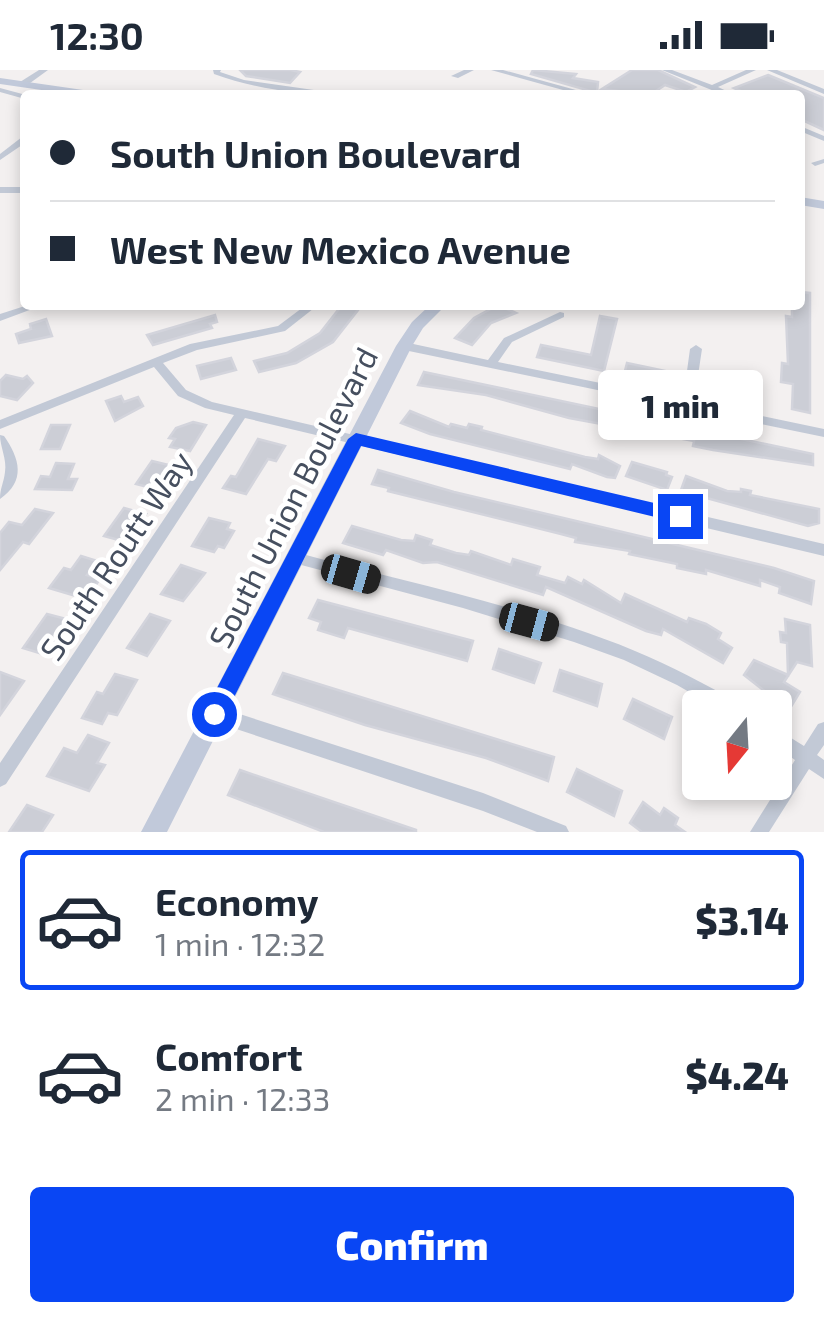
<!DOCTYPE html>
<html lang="en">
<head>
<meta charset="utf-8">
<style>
	body { margin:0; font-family:"Exo 2",sans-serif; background:#f2f2f3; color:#1f2937; height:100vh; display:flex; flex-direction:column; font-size:38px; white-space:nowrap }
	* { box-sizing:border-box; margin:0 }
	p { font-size:32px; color:#747a83 }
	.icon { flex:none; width:55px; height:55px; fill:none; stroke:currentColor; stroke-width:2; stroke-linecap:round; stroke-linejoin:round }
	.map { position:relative; height:762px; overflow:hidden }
	.drawer { display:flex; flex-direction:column; background:#fff; flex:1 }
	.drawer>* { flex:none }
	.guide { position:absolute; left:20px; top:20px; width:785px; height:220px; border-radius:10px; box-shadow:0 5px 15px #0003; display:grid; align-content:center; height:220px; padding:0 30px; background:#fff }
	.needle { width:65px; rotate:198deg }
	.tools { position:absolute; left:682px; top:620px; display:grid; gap:20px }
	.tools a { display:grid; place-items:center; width:110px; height:110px; border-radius:10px; background:#fff; box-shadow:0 5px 15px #0003; font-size:50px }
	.end { position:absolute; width:45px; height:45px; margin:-22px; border:12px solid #0946f4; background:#fff; box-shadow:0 0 0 5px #fff }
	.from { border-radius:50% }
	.bubble { position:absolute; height:70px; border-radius:10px; background:#fff; box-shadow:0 5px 15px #0003; font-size:32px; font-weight:800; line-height:70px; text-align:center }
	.car { position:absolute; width:30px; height:60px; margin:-30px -15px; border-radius:12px; box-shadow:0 0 8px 2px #0007; background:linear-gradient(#222 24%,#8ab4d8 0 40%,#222 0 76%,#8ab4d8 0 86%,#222 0) }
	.guide b { display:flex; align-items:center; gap:35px; height:95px; font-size:38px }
	.guide b+b { border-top:2px solid #e0e1e3 }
	.guide i { width:25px; height:25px; background:#1f2937 }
	ul { padding:18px 0 0; list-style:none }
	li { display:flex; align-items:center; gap:30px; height:140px; margin:0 20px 15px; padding:0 10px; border:5px solid transparent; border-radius:10px }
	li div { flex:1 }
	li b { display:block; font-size:38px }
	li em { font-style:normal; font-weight:800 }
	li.on { border-color:#0946f4 }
	li>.icon { width:90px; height:90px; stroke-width:1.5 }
	.action { display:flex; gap:20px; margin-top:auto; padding:20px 30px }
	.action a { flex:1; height:115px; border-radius:10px; background:#0946f4; color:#fff; font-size:40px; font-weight:800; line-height:115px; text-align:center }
	.status { display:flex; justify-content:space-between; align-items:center; height:70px; padding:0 50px; background:#fff; direction:ltr }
	.status svg { height:28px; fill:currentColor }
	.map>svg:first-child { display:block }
	.building { fill:#ccced6; stroke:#d3d4dc; stroke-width:2.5 }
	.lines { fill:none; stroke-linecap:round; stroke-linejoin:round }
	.street { fill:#c2c9d6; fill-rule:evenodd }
	.secondary { fill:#c1c9da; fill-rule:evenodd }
	.route { fill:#0946f4 }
	.labels { text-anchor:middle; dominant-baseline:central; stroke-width:9; stroke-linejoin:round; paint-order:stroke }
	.street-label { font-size:32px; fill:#464f5f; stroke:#fff }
</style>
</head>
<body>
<div class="status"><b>12:30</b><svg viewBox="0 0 49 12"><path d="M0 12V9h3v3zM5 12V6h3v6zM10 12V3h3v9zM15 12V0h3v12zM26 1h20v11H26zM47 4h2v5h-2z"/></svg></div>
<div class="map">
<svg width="824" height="762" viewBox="0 0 824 762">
	<rect width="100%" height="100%" fill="#f3f0f0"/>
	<g class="building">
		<path d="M240,0H291L300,2L290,13L246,6Z"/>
		<path d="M533,0L576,4L573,8L598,12L597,23L531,4Z"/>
		<path d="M632,0H658L695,17L686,22L665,15L650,25L602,19Z"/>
		<path d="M768,5L824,28V60L800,49V25H749L734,18Z"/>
		<path d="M800,222L810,223V343L792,339L793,314L781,312L782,293L788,294L786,246L792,247V235H800Z"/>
		<path d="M342,235H362L333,272L296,293L259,302L254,291L287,283L320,263Z"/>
		<path d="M498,235L516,243L491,253L472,275L455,268L474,248Z"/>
		<path d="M215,245L217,252L210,254L212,258L153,275L147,265Z"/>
		<path d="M600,246L617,249L604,301L537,287L541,275L591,285Z"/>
		<path d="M46,249L52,266L19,273L16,264L31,259L30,254Z"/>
		<path d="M231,288L236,300L201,309L197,296Z"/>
		<path d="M627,293L665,301L663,314L624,305Z"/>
		<path d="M424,302L813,384V395L713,380L693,376L694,371L569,348L486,325L418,315Z"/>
		<path d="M6,305L23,309L27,306L33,313L17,330L0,326V311Z"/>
		<path d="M121,326L124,332L138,327L143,336L115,351L106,331Z"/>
		<path d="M410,341L449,357L451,354L467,358L469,354L482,357L481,360L585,387L598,389L599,385L620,396L615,408L607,407L572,394L570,399L430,364L401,353Z"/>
		<path d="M193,352L206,355L190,381L170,377L175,369L169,368L176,358Z"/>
		<path d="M51,355H70L60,379H41Z"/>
		<path d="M258,369L285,376L276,391L268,389L246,424L223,418L231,406L236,407Z"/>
		<path d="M152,391L177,397L169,409L159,407L152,418L136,414Z"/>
		<path d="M632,392L667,402L666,405L672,407L667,420L626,406Z"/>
		<path d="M56,393L74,394L68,409H77L72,420L35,419L41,406L50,407Z"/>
		<path d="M378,400L454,422L774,498L814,511L811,534L779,523L780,517L760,510V516L706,500V504L677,498V494L629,484L630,481L575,472L576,468L561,464L388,421L389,418L372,414Z"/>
		<path d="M686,406L727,421L741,422V419L751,421L750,425L819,439V453L808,456L703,427L681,420Z"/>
		<path d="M124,438L146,444L126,472L104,466Z"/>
		<path d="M35,439L53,443L29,474L23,472L0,500V463L9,452L22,455Z"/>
		<path d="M209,448L230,453L227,459L234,461L224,478L218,476L214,482L192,476Z"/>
		<path d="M352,456L401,470L414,471L416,465L432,470L430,475L456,483L469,485L471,481L511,495L513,489L540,497L537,505L565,513L568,507L582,514L584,510L621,533L625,524L687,552L689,548L706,554L721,563L718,569L732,578L723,593L663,559L661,565L646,561L546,517L543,525L437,492L423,493L386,480L383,485L343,473Z"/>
		<path d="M81,486L97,491L87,505L100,509L86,529L49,518L64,498L71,500Z"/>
		<path d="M181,495L205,503L183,531L161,524Z"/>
		<path d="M318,530L473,571L467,591L348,558L344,568L318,560L321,552L309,548Z"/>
		<path d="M47,544L70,550L46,585L23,578Z"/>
		<path d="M150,544L170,551L147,586L127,578Z"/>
		<path d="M785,549L810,555L812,596L797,592L784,612L800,622L789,640L744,605L754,590L788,605L787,573L781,572L780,562L786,563Z"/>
		<path d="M499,579L541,593L534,613L493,599Z"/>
		<path d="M560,600L602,614L597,636L554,621Z"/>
		<path d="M0,602L24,611L0,645Z"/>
		<path d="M283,603L554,687L548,711L486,688L365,655L273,624Z"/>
		<path d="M115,604L137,610L117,645L108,643L102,654L82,648L97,622L103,624Z"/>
		<path d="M633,629L672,647L664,669L624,649Z"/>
		<path d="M88,665L109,673L97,693L105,695L89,721L47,706L64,678L77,683Z"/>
		<path d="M577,699L622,721L614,746L567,722Z"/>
		<path d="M240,700L416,760V762H324L228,725Z"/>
		<path d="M643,732L660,745L664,738L678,748L675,755L685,762H642L630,753Z"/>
		<path d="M27,735L53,745L42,762H9Z"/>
	</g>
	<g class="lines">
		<g class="street">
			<path d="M39,0H48L26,16H20V12Z"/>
			<path d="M213,0H221L220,2L244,10L335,23L339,25C297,25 253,18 214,4Z"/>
			<path d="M464,0H474L458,8L451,6Z"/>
			<path d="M491,0H503L594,25H581Z"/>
			<path d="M662,0H672L712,15L746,0H756L718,17L735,25H724Z"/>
			<path d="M767,0H777L824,19V24Z"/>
			<path d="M0,18L26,25L25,29L0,22Z"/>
			<path d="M800,56L824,66V71L800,61Z"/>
			<path d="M22,67H25V73L0,90V84Z"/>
			<path d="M824,89V93L815,96L811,93Z"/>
			<rect x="0" y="117" width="25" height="6"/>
			<path d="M28,235H43L0,251V244Z"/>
			<path d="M306,235H318L285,261L197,280L163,293L186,320L212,332L824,474V486L245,348L6,714L0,717V693L234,345L205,338L178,326L154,297L0,359V350L190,274L278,256Z"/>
			<path d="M560,242L564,243V247L512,272L498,292L683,330L690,279L696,275L702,279L694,332L824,359V367L404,280L399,276L404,272L488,290L504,268Z"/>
			<path d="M0,365L4,366C20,389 26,411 0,429C0,418 4,412 5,402C7,389 0,377 0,365Z"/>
			<path d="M295,482C409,513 526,536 635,581C671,596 705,614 739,633L741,638H717L677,615L624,590L574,572L463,538L290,492L288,488L290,484Z"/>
			<path d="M215,636L483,723L566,756L569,762H537L483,741L215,652L209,649L207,644L209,639Z"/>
			<path d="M824,652V675L817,685L824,690V709L809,699L769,762H750L795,690L775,676V658L804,676L818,654Z"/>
		</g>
		<g class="secondary">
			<path d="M0,8L97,22L102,25H76L0,14Z"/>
			<path d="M800,127L824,131V139L800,135Z"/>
			<path d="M430,235H446L423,258L412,276L167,762H141L396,276L412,252Z"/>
		</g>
	</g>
	<path class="route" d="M356,363L680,439L689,446L680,453L361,376L222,651H207L204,644L207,637L348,369Z"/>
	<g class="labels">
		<g class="street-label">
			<text transform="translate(292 427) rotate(-63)">South Union Boulevard</text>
			<text transform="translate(115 485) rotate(-56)">South Routt Way</text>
		</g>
	</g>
</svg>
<div class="tools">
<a><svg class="needle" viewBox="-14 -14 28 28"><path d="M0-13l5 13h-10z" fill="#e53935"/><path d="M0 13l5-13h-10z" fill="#747a83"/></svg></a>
</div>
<i class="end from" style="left:214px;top:644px"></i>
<i class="end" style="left:680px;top:446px"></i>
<div class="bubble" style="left:598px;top:300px;width:165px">1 min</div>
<i class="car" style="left:351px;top:504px;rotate:106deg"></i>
<i class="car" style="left:529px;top:552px;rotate:105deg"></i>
<div class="guide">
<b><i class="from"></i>South Union Boulevard</b>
<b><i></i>West New Mexico Avenue</b>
</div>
</div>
<section class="drawer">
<ul>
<li class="on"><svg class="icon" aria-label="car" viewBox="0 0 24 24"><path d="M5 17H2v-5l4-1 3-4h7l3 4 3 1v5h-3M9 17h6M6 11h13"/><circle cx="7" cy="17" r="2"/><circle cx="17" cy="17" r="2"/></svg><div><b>Economy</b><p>1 min · 12:32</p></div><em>$3.14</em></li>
<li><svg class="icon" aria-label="car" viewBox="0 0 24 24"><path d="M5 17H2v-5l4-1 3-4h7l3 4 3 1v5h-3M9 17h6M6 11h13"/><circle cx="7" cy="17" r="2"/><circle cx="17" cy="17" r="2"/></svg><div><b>Comfort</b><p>2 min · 12:33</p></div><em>$4.24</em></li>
</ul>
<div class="action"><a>Confirm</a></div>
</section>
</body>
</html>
